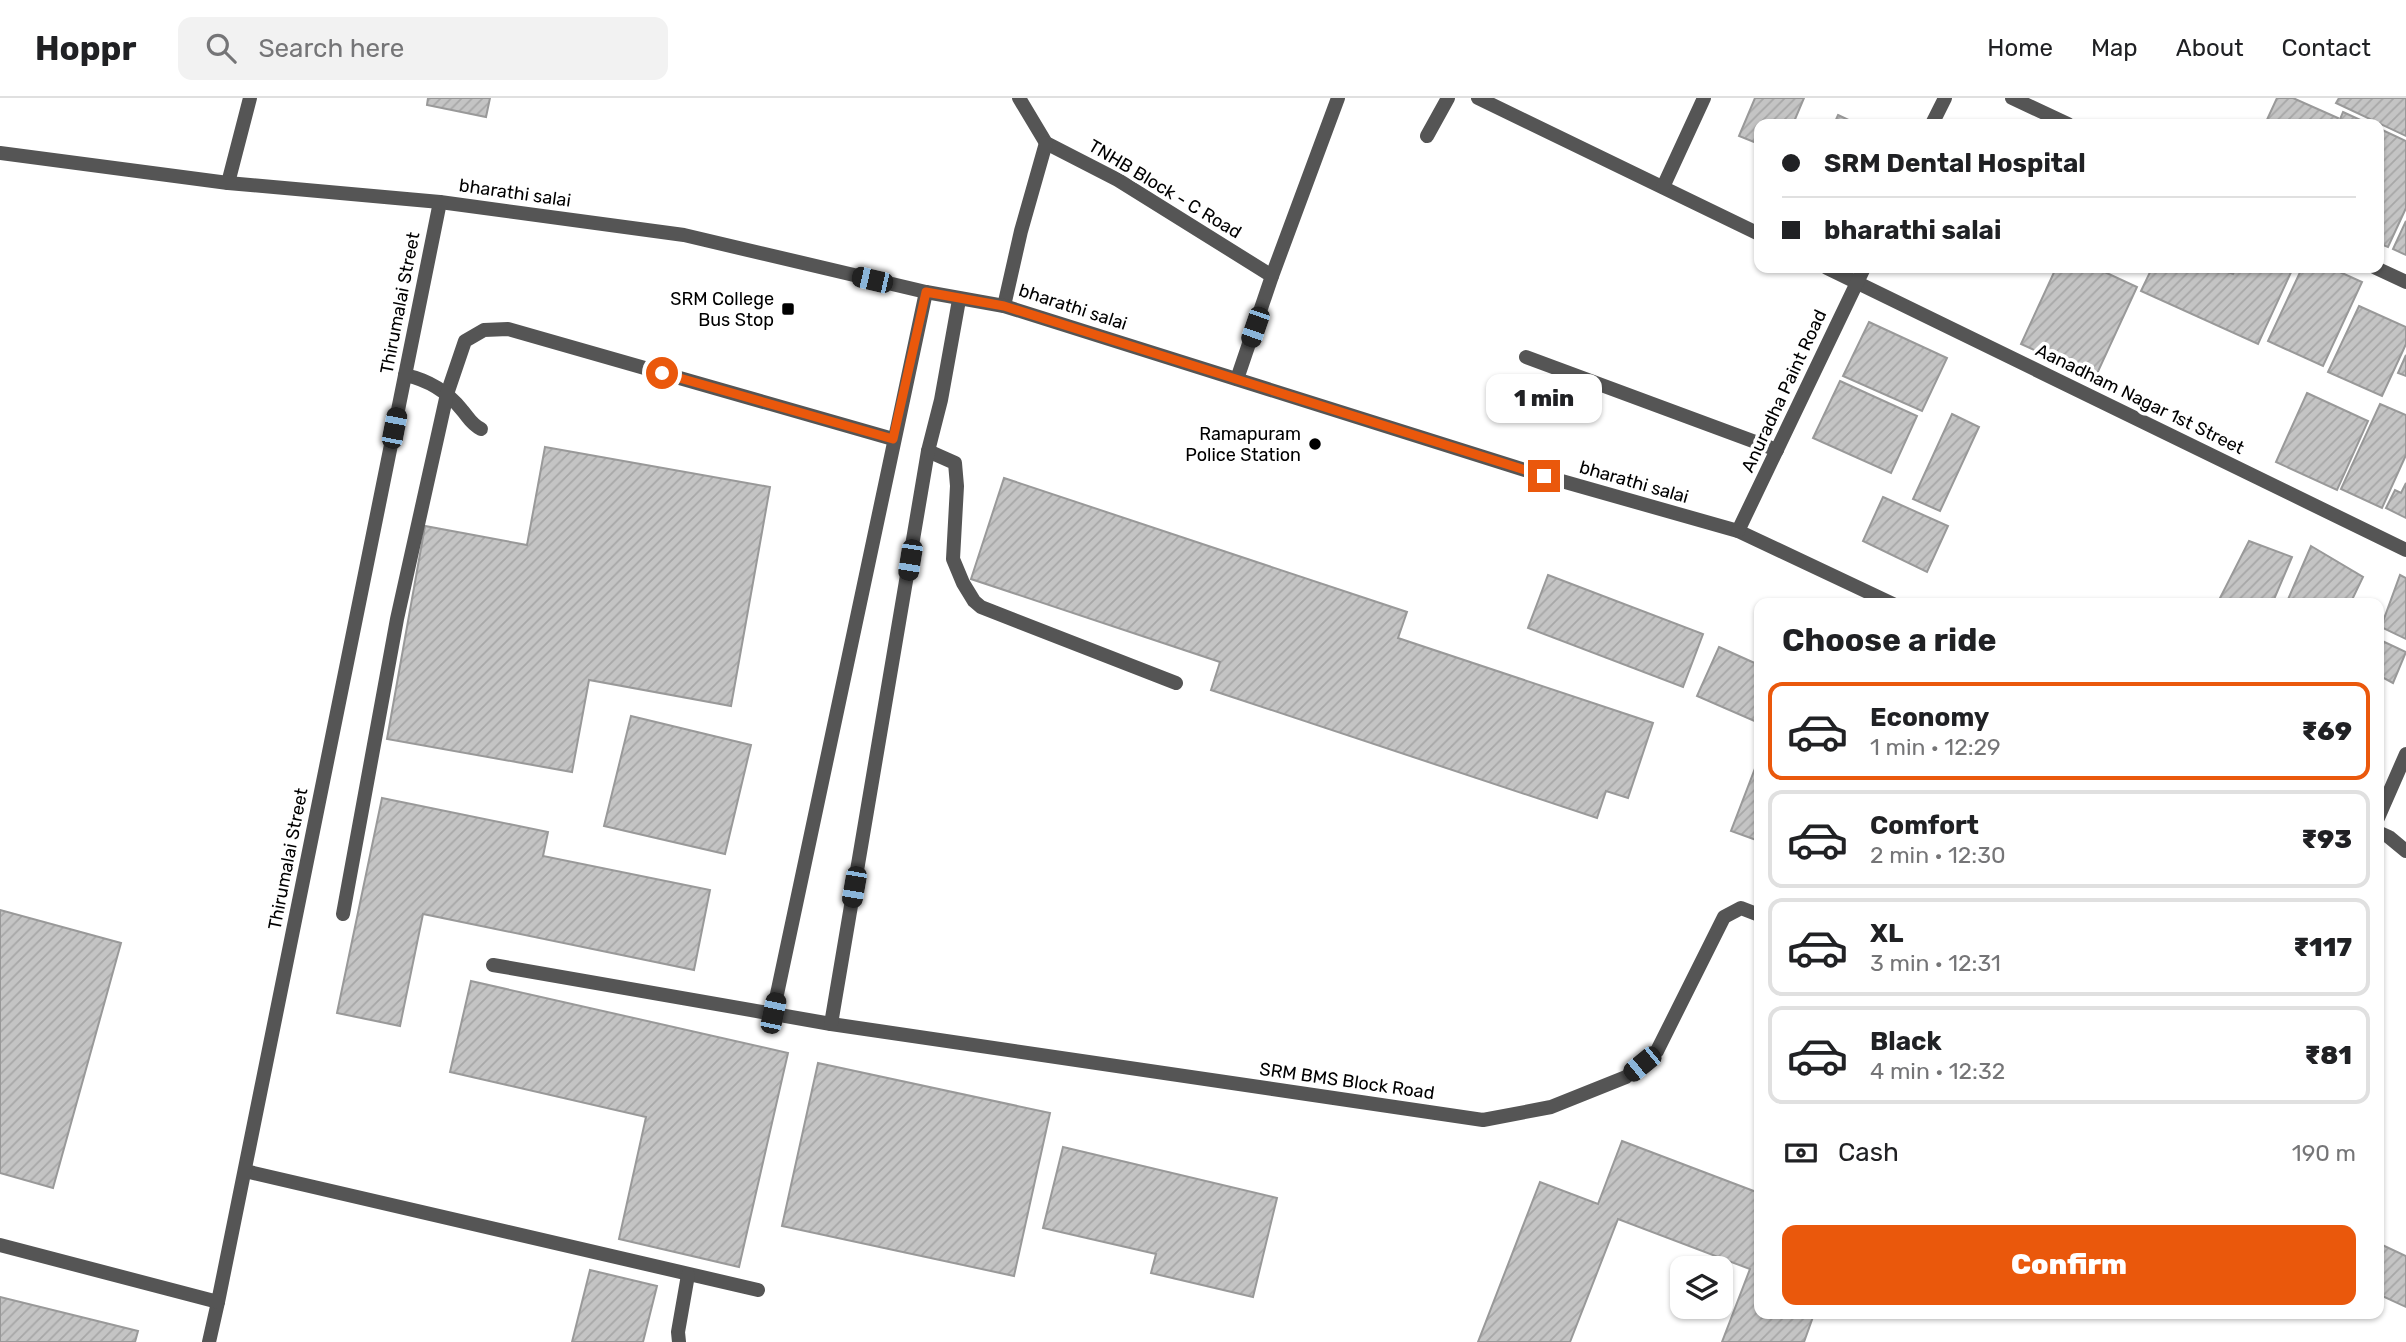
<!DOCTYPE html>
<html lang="en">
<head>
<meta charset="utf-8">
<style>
	body { margin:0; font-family:Rubik,sans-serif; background:#f2f2f2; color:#202124; height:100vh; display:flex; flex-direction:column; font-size:26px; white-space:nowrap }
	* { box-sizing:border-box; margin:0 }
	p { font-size:23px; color:#757577 }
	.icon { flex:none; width:38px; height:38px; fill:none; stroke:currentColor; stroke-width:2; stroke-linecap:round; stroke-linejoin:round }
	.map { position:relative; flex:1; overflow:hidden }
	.details { position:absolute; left:1754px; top:500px; width:630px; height:721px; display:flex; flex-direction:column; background:#fff; border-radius:14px; box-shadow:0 2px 5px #0004 }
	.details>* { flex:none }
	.banner { position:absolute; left:1754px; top:21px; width:630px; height:154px; border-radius:14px; box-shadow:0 2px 5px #0004; display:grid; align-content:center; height:154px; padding:0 28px; background:#fff }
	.fabs { position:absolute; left:1670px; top:1158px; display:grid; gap:14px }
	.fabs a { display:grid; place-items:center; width:63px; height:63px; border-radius:14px; background:#fff; box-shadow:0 2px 5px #0004; font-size:35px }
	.end { position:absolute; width:32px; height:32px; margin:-16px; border:9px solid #ea580c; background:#fff; box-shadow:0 0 0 4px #fff }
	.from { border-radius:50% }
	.bubble { position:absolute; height:49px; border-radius:14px; background:#fff; box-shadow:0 2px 5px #0004; font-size:23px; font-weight:800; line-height:49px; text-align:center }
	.car { position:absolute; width:21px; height:42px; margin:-21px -10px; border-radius:9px; box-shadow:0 0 5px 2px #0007; background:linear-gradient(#222 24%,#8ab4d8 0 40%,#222 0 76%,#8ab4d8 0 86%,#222 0) }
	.banner b { display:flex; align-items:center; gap:24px; height:66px; font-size:26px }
	.banner b+b { border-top:2px solid #e0e0e0 }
	.banner i { width:18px; height:18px; background:#202124 }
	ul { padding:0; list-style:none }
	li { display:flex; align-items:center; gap:21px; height:98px; margin:0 14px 10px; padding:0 14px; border:4px solid #e0e0e0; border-radius:14px }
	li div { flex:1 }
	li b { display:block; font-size:26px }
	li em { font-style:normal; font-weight:800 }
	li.active { border-color:#ea580c }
	li>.icon { width:63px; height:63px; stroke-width:1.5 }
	h2 { padding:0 28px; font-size:32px; line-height:84px }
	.pay { display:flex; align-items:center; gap:18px; height:77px; padding:0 28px; font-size:26px }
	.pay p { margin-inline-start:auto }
	.button { display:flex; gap:14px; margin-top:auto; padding:14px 28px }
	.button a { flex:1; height:80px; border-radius:14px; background:#ea580c; color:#fff; font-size:28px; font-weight:800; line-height:80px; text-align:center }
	header { display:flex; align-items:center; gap:42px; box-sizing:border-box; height:98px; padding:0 35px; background:#fff; border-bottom:2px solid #e0e0e0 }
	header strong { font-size:33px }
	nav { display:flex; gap:38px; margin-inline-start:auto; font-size:24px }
	.search { width:490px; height:63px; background:#f2f2f2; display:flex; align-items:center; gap:18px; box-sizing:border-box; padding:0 24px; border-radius:14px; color:#757577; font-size:26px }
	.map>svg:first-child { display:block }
	.building { fill:url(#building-hatch); stroke:#999; stroke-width:2 }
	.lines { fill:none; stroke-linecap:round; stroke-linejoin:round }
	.service { stroke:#555; stroke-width:14 }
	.minor { stroke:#555; stroke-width:14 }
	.tertiary { stroke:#555; stroke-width:14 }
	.route { stroke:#ea580c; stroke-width:9 }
	.poi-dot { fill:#000; stroke:#fff; stroke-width:2.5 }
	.labels { text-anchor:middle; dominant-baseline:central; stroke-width:7; stroke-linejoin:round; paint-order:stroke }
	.street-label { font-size:18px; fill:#000; stroke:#fff }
	.poi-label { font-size:18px; fill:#000; stroke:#fff; text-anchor:end }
</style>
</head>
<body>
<header>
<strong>Hoppr</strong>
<div class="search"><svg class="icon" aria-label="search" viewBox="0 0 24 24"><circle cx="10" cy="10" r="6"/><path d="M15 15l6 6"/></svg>Search here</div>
<nav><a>Home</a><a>Map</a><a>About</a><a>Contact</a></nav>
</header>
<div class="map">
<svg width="2406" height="1244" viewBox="0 0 2406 1244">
	<defs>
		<pattern id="building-hatch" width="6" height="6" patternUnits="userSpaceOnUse" patternTransform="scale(1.75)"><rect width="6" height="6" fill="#c4c4c4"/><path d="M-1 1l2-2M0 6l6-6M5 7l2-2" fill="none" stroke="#a7a7a7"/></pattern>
	</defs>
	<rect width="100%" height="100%" fill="#fff"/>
	<g class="building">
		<path d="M428,0H490L486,19L427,7Z"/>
		<path d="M1755,0H1804L1793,26H1759V46L1739,38Z"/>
		<path d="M2277,0H2293L2338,20L2335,26H2265Z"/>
		<path d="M2339,0H2406V38L2336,5Z"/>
		<path d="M2343,14L2369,26H2338Z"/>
		<path d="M1838,17L1857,26H1834Z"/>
		<path d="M2378,30L2406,43V110L2388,149L2378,145Z"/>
		<path d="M2406,123V157L2393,151Z"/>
		<path d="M2056,170H2096L2137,189L2095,280L2021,246Z"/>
		<path d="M2152,170H2219L2233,176L2236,170H2293L2258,246L2141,193Z"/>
		<path d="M2302,170H2331L2362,184L2323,268L2268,243Z"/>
		<path d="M2359,208L2406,229V246L2382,298L2328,274Z"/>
		<path d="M1869,224L1947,260L1922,313L1843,278Z"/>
		<path d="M2406,257V278L2398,275Z"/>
		<path d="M1840,283L1917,318L1891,375L1813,340Z"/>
		<path d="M2307,295L2368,323L2337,392L2276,364Z"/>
		<path d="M2380,306L2406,317V357L2382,410L2341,391Z"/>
		<path d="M1952,316L1979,329L1940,413L1913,401Z"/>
		<path d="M545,349L770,389L731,608L589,582L572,674L387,641L425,428L527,447Z"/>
		<path d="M1004,380L1407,514L1398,540L1653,625L1628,700L1606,693L1597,720L1211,592L1220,564L971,481Z"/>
		<path d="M2406,385V420L2386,410L2395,392L2401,395Z"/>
		<path d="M1883,399L1948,428L1927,474L1863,443Z"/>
		<path d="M2249,443L2292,459L2272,506H2217Z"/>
		<path d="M2311,448L2363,479L2350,506H2286Z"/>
		<path d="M1548,477L1703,536L1683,589L1528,530Z"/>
		<path d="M2400,477L2406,480V541L2381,529Z"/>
		<path d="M2378,541L2406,554L2393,585L2378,577Z"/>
		<path d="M1719,549L1759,567V625L1697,598Z"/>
		<path d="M631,618L751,647L725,756L604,728Z"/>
		<path d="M1759,660V743L1731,733Z"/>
		<path d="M382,700L548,734L543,758L710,792L694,872L423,816L400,928L337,915Z"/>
		<path d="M0,812L121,845L53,1090L0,1075Z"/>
		<path d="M471,883L788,955L739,1169L619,1141L646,1019L450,974Z"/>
		<path d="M818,965L1050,1015L1014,1178L782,1128Z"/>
		<path d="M1622,1043L1759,1095V1216H1814L1804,1244H1722L1750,1171L1618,1121L1570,1244H1478L1540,1084L1598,1106Z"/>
		<path d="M1063,1049L1277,1100L1253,1199L1151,1175L1156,1156L1043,1130Z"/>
		<path d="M2378,1145L2406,1158V1209L2378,1196Z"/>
		<path d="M590,1172L657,1188L643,1244H572Z"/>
		<path d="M0,1199L138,1233L135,1244H0Z"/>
	</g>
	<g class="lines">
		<g class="service">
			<path d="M405,277C428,282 447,293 462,312C469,320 471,326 481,331"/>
			<path d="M928,353L955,365L957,388L953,461L963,485L974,503L981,509L1176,585"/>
			<path d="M343,816L397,521L447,296L465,243L484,232L508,231L893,341"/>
			<path d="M493,867L831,926L1483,1022L1551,1009L1626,979L1657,953L1724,819L1741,810L1759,817"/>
			<path d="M773,915L926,194"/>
			<path d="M831,926L928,353L941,302L959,202"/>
			<path d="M245,1073L758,1192"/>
			<path d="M209,1244L218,1204"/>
			<path d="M679,1244L678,1234L688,1177"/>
		</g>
		<g class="minor">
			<path d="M1019,0L1046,45L1118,82L1272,178"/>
			<path d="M1478,0L1759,136"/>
			<path d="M2012,0L2068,26"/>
			<path d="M1427,38L1448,0"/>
			<path d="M228,85L250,0"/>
			<path d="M1663,89L1704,0"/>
			<path d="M1827,170L2406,452"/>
			<path d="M2376,170L2406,184"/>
			<path d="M1004,208L1021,133L1046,45"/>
			<path d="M1526,259L1777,352"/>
			<path d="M1237,281L1272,178L1338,0"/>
			<path d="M2378,720L2406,656"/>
			<path d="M0,1147L218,1204L440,104"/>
		</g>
		<g class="tertiary">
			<path d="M1932,26L1945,0"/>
			<path d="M0,55L228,85L440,104L684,137L926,194L1004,208L1544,378L1738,433L1893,506"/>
			<path d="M1738,433L1864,170"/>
			<path d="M2378,734L2389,739L2406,753"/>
		</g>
	</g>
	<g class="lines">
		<path class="route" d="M662,275L893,341L926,194L1004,208L1544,378"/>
	</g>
	<g class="poi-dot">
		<rect x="781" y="204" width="14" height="14" rx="3.5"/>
		<circle cx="1315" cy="346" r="7"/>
	</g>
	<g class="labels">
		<g class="street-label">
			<text transform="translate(1165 91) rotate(31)">TNHB Block - C Road</text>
			<text transform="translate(515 95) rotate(8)">bharathi salai</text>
			<text transform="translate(400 205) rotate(-79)">Thirumalai Street</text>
			<text transform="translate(1073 209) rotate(18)">bharathi salai</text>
			<text transform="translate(1784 293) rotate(-65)">Anuradha Paint Road</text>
			<text transform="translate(2140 301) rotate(26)">Aanadham Nagar 1st Street</text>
			<text transform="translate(1634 384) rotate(16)">bharathi salai</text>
			<text transform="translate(288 761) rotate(-79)">Thirumalai Street</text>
			<text transform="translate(1347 983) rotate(8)">SRM BMS Block Road</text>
		</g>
		<g class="poi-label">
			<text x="774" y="201">SRM College<tspan x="774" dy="21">Bus Stop</tspan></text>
			<text x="1301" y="336">Ramapuram<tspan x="1301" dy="21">Police Station</tspan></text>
		</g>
	</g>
</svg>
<div class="fabs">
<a><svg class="icon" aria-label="layers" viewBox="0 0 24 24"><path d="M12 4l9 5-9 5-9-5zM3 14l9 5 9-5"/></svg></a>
</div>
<i class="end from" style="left:662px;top:275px"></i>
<i class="end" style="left:1544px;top:378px"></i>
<div class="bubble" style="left:1486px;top:276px;width:116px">1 min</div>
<i class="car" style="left:872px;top:182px;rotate:283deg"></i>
<i class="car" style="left:1255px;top:229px;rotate:199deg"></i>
<i class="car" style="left:394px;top:330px;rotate:11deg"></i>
<i class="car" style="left:910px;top:462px;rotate:189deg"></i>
<i class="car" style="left:854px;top:789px;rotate:190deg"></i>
<i class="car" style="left:773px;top:915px;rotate:12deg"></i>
<i class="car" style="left:1642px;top:966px;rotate:231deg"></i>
<div class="banner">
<b><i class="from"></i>SRM Dental Hospital</b>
<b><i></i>bharathi salai</b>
</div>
<section class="details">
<h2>Choose a ride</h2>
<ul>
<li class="active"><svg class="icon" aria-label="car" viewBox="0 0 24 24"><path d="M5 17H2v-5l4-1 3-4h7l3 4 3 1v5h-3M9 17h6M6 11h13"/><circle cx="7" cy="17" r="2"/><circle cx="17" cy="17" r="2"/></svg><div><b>Economy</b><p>1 min · 12:29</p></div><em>₹69</em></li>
<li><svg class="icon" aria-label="car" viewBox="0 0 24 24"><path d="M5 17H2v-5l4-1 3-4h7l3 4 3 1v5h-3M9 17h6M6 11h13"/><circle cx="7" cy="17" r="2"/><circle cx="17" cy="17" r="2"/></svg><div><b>Comfort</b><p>2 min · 12:30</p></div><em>₹93</em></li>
<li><svg class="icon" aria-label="car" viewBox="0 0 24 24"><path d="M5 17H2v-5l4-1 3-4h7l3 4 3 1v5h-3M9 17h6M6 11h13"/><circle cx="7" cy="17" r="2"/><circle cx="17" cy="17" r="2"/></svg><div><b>XL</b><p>3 min · 12:31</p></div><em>₹117</em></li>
<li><svg class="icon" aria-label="car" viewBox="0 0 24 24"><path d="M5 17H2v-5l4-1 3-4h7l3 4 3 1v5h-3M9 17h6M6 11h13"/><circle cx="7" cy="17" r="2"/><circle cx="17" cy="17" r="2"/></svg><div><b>Black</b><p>4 min · 12:32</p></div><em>₹81</em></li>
</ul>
<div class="pay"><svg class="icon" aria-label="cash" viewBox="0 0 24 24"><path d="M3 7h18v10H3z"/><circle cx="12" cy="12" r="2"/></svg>Cash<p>190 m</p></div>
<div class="button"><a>Confirm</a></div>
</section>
</div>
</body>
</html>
